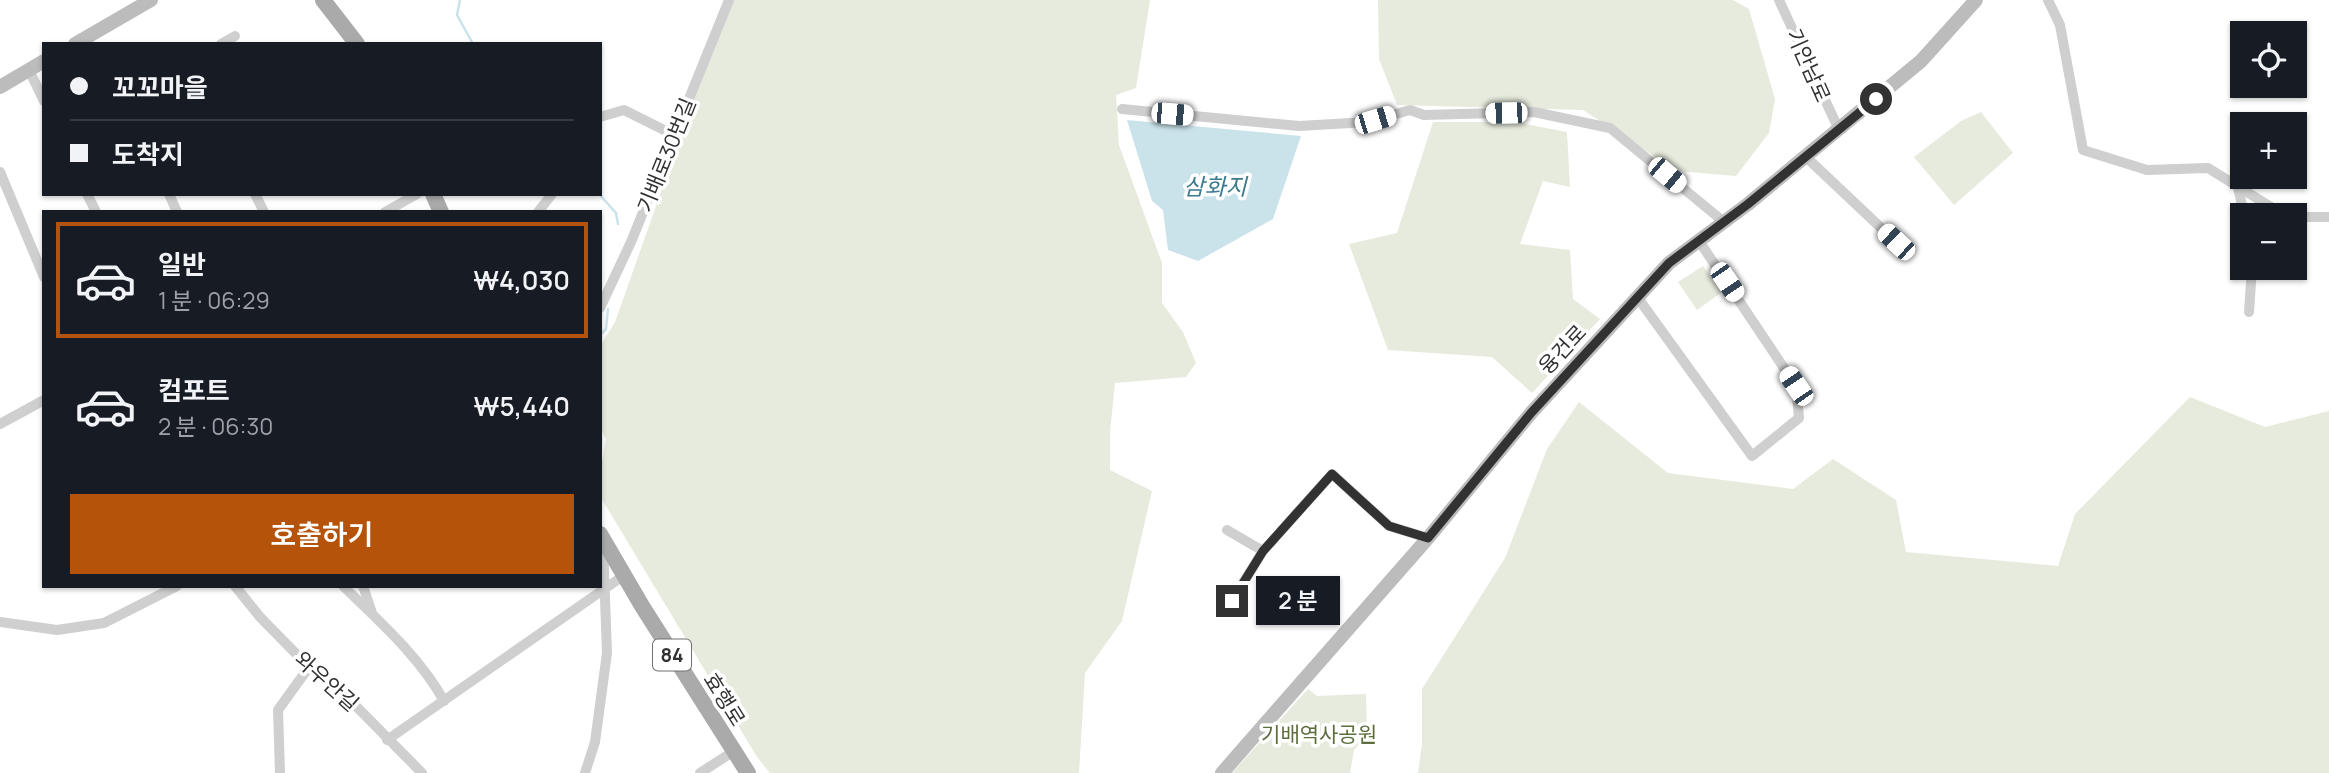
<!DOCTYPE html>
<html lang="ko">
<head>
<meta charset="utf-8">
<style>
	body { margin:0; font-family:Manrope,"Noto Sans KR",sans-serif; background:#242831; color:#f1f3f6; height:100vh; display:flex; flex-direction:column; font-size:26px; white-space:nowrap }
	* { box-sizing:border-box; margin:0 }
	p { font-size:23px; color:#9ea1a6 }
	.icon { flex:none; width:38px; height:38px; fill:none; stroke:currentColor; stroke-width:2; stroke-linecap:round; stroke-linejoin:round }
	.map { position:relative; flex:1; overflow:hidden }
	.sheet { position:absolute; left:42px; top:210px; width:560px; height:378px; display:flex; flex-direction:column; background:#171b24; border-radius:0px; box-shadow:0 2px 5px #0004 }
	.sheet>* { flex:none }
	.hud { position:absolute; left:42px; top:42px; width:560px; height:154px; border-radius:0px; box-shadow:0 2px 5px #0004; display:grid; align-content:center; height:154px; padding:0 28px; background:#171b24 }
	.controls { position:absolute; left:2230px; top:21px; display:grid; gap:14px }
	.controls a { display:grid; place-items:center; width:77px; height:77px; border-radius:0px; background:#171b24; box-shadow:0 2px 5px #0004; font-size:35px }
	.end { position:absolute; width:32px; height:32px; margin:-16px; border:9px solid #323232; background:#fff; box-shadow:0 0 0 4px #fff }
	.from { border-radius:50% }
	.bubble { position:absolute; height:49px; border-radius:0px; background:#171b24; box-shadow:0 2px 5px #0004; font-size:23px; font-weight:600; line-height:49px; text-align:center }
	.car { position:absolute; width:21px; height:42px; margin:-21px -10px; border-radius:9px; box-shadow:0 0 5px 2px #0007; background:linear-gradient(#fff 24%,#345 0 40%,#fff 0 76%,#345 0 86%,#fff 0) }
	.hud b { display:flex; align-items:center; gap:24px; height:66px; font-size:26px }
	.hud b+b { border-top:2px solid #363941 }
	.hud i { width:18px; height:18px; background:#f1f3f6 }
	ul { padding:12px 0 0; list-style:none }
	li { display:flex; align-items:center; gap:21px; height:116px; margin:0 14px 10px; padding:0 14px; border:4px solid transparent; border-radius:0px }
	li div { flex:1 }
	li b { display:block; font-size:26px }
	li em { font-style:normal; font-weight:600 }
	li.current { border-color:#b45309 }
	li>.icon { width:63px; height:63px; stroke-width:1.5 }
	.primary-button { display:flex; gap:14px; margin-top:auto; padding:14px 28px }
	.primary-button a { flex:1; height:80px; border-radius:0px; background:#b45309; color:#fff; font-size:28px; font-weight:600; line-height:80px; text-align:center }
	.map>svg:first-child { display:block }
	.green { fill:#e7ebdd }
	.water { fill:#cae3eb }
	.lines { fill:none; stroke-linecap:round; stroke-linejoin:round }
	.stream { stroke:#cae3eb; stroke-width:2.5 }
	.street { stroke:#cfcfcf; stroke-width:10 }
	.secondary { stroke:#bcbcbc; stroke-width:14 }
	.primary { stroke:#aaa; stroke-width:16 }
	.route { stroke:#323232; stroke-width:9 }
	.labels { text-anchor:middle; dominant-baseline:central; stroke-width:7; stroke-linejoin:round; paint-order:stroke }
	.shield { fill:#fff; stroke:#707070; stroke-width:2 }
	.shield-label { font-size:19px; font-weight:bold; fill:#323232 }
	.street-label { font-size:21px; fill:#323232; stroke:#fff }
	.park-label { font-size:21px; fill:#5c6e3e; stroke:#fff }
	.water-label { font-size:23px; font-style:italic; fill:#3c7a8e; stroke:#fff }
</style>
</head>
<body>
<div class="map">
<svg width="2329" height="773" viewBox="0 0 2329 773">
	<rect width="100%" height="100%" fill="#fff"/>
	<g class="green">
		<path d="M733,0H1150L1136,88L1116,95L1119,145L1162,263V303L1183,332L1196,363L1186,377L1115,383L1110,432V470L1152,491L1122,621L1085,673L1079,773H770L757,757L600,496V475L606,439L600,428V346L615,322L695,96Z"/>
		<path d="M1378,0H1733L1749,9L1775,99L1769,133L1736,176L1677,171L1583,110L1397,105L1379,59Z"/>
		<path d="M1981,112L2013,153L1954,205L1914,157L1961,121Z"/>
		<path d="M1433,122H1515L1567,132L1570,187L1543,181L1520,244L1570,250L1573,299L1600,319L1532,393L1492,357L1388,350L1349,244L1397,233Z"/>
		<path d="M1703,266L1722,292L1697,310L1678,282Z"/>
		<path d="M2190,397L2265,427L2329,411V773H1418L1422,744V689L1505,558L1547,449L1579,402L1668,473L1793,489L1833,459L1896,500L1906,552L2058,566L2075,514Z"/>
		<path d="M1308,689L1317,696L1366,694L1367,735L1354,750L1350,773H1232Z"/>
	</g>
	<path class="water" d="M1127,120L1301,136L1273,219L1198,261L1168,250L1163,210L1152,201Z"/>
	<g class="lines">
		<g class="stream">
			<path d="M460,0L457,15L473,44"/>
			<path d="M599,194L616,213L618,224"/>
			<path d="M600,335L606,329L608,309"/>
		</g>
		<g class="street">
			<path d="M1779,0L1839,130"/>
			<path d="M2048,0L2060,25L2083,150L2147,170L2208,168L2284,215"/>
			<path d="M221,44L235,36"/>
			<path d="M29,70L44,101"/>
			<path d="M1122,109L1299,126L1368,122L1410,110L1424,115L1534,112L1610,128L1724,222"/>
			<path d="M600,117L624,110L674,135"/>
			<path d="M1806,157L1896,242"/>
			<path d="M0,172L44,277"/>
			<path d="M2238,187L2244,215"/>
			<path d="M87,194L96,212"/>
			<path d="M169,194L177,212"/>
			<path d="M255,194L264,212"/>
			<path d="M385,212L417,194"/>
			<path d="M538,212L552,194"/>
			<path d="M2294,217H2329"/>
			<path d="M1638,298L1752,456L1799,418L1796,386L1699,241"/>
			<path d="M600,308L631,242L729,0"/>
			<path d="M2249,312L2252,268"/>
			<path d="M0,424L44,400"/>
			<path d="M1227,530L1263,551"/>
			<path d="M235,586L260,617L309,667L349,699L422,773"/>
			<path d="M343,586C379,621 420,657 444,701"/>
			<path d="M363,586L372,613"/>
			<path d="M1232,601L1263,551L1332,474L1389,526L1428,538"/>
			<path d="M0,622L57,630L104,623L177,586"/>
			<path d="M387,740L623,576"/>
			<path d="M280,773L278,710L309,667"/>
			<path d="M585,773L595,742L607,653L603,544"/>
			<path d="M700,773L734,751"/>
		</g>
		<g class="secondary">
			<path d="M75,44L151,0"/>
			<path d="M0,87L44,61"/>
			<path d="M1222,773L1428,538L1531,413L1669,263L1748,204L1921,61L1976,0"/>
		</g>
		<g class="primary">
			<path d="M323,0L357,44"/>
			<path d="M433,194L441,212"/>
			<path d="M600,534L642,606L748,773"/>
		</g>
	</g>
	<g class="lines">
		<path class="route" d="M1232,601L1263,551L1332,474L1389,526L1428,538L1531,413L1669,263L1748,204L1876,99"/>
	</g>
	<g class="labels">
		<rect class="shield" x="653" y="639.5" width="38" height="31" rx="5"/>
		<g class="shield-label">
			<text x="672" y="655">84</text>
		</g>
		<g class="street-label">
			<text transform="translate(1809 65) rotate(66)">기안남로</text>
			<text transform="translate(666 155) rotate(-68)">기배로30번길</text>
			<text transform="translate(1562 349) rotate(-47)">융건로</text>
			<text transform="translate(327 681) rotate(42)">와우안길</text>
			<text transform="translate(725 699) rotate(58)">효행로</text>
		</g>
		<g class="park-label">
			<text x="1319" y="734">기배역사공원</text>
		</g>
		<g class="water-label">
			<text x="1215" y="186">삼화지</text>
		</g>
	</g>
</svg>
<div class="controls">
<a><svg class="icon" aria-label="locate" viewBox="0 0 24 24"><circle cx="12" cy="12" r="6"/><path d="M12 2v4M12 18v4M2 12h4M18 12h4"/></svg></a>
<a>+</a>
<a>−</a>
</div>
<i class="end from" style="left:1876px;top:99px"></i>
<i class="end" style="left:1232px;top:601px"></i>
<div class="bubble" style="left:1256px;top:576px;width:84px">2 분</div>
<i class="car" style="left:1506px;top:113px;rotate:269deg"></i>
<i class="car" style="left:1172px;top:114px;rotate:95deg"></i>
<i class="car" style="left:1375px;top:120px;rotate:73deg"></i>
<i class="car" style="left:1667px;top:175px;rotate:130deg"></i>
<i class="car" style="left:1896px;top:242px;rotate:313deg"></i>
<i class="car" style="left:1727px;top:282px;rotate:146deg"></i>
<i class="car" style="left:1796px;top:386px;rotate:326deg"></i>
<div class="hud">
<b><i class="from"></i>꼬꼬마을</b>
<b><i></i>도착지</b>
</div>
<section class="sheet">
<ul>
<li class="current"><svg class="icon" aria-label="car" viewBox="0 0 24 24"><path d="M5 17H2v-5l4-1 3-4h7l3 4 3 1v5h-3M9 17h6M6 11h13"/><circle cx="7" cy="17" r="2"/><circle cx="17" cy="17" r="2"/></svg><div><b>일반</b><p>1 분 · 06:29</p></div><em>₩4,030</em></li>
<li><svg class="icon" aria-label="car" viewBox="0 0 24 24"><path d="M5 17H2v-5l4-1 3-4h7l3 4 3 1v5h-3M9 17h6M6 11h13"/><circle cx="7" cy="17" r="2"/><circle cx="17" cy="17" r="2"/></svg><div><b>컴포트</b><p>2 분 · 06:30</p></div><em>₩5,440</em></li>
</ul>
<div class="primary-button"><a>호출하기</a></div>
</section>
</div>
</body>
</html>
